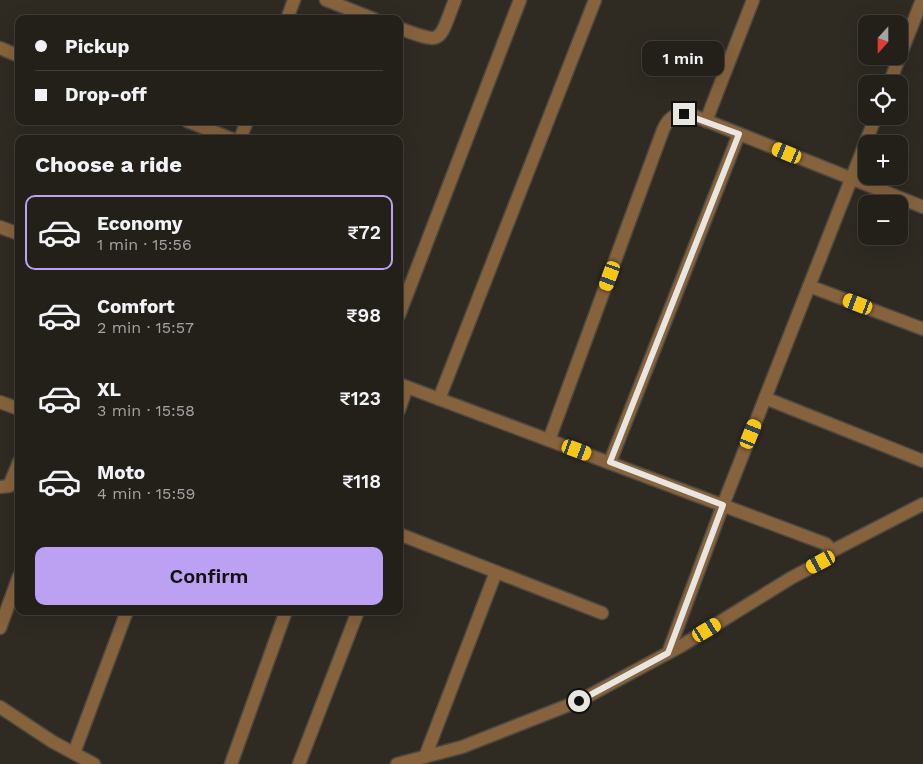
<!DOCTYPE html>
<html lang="en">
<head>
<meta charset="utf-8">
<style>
	body { margin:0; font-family:"Work Sans",sans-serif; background:#2b2823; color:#f1f3f6; height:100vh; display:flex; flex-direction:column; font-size:19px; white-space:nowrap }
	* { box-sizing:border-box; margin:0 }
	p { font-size:16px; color:#a3a3a2 }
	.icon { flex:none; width:28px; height:28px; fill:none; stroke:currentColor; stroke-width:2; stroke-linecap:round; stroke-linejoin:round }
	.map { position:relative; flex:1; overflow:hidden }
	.details { position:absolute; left:15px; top:135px; width:388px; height:480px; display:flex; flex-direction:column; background:#23201a; border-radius:10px; box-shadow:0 5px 20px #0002,0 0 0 1px #403e39 }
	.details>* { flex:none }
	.top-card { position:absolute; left:15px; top:15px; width:388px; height:110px; border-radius:10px; box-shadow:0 5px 20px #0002,0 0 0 1px #403e39; display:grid; align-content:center; height:110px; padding:0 20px; background:#23201a }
	.needle { width:32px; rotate:201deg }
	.fabs { position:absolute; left:858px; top:15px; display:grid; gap:10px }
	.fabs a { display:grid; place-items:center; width:50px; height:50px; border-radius:10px; background:#23201a; box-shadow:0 5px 20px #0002,0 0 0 1px #403e39; font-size:25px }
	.end { position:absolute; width:22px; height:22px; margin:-11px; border:6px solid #e9e6e1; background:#111; box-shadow:0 0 0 2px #111 }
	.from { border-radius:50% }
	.bubble { position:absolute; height:35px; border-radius:10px; background:#23201a; box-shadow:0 5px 20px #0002,0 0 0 1px #403e39; font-size:16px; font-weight:600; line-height:35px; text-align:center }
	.car { position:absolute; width:15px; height:30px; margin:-15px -8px; border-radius:6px; box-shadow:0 0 4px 1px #0007; background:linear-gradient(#f5c518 24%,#345 0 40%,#f5c518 0 76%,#345 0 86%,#f5c518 0) }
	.top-card b { display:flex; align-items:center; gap:18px; height:48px; font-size:19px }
	.top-card b+b { border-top:1px solid #403e39 }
	.top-card i { width:12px; height:12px; background:#f1f3f6 }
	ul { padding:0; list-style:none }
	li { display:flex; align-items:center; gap:15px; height:75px; margin:0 10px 8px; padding:0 10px; border:2px solid transparent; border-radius:10px }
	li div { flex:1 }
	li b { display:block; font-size:19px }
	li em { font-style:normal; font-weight:600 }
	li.selected { border-color:#bca0f2 }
	li>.icon { width:45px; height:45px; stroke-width:1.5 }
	h2 { padding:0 20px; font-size:22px; line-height:60px }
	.action { display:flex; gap:10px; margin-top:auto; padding:10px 20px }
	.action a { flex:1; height:58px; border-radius:10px; background:#bca0f2; color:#111; font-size:20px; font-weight:600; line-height:58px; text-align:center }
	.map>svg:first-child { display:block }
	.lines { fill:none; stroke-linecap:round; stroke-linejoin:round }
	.minor-casing { stroke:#4d4941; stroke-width:15 }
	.minor { stroke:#86633d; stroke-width:12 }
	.route { stroke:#e9e6e1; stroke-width:6 }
</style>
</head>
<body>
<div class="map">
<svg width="923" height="764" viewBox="0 0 923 764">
	<rect width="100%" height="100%" fill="#2f2b23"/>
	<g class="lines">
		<g class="minor-casing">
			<g id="minor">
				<path d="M326,0L374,19"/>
				<path d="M287,19L294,0"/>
				<path d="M399,28C444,45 438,43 455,0"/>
				<path d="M0,48L19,56"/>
				<path d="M889,84L922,0"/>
				<path d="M187,121L232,139"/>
				<path d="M706,121L753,0"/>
				<path d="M240,139L247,121"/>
				<path d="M0,227L19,234"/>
				<path d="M809,286L923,329"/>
				<path d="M399,315L520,0"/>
				<path d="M765,398L923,461"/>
				<path d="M439,399L595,0"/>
				<path d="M0,402L19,409"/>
				<path d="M399,410L407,387"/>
				<path d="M549,440L663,130C669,116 677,112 692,115L923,207"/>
				<path d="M610,462L739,134"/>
				<path d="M0,487L9,486L19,462"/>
				<path d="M399,534L602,613"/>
				<path d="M828,553L923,504"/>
				<path d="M0,628L19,576"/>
				<path d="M668,653L723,505L876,116"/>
				<path d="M0,707L53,742L94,764"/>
				<path d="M74,753L127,611"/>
				<path d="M425,757L496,572"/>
				<path d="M231,764L286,611"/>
				<path d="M299,764L358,611"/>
				<path d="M397,764L462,747L579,701L681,646L791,578L821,562L827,556L830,549L826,544L399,384"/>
			</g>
		</g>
		<use href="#minor" class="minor"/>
	</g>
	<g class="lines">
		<path class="route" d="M579,701L668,653L723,505L610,462L739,134L684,114"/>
	</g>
</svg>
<div class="fabs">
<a><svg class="needle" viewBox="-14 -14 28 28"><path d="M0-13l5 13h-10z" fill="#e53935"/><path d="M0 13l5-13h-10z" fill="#a3a3a2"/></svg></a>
<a><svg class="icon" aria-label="locate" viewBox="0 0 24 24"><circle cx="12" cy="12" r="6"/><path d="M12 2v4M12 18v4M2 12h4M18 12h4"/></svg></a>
<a>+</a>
<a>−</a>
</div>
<i class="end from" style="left:579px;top:701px"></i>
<i class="end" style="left:684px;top:114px"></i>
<div class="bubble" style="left:642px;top:41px;width:82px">1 min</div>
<i class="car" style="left:787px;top:153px;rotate:292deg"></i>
<i class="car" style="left:610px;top:276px;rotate:200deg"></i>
<i class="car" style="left:858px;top:304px;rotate:291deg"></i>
<i class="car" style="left:751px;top:434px;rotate:22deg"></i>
<i class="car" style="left:577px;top:450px;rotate:110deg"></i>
<i class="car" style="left:821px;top:562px;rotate:242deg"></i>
<i class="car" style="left:707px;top:630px;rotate:59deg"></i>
<div class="top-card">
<b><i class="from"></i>Pickup</b>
<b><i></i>Drop-off</b>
</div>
<section class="details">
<h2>Choose a ride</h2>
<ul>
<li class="selected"><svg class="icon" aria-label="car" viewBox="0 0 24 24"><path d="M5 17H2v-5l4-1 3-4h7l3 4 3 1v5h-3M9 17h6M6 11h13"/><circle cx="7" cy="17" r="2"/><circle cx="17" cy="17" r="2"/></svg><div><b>Economy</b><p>1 min · 15:56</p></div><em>₹72</em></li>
<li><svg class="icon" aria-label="car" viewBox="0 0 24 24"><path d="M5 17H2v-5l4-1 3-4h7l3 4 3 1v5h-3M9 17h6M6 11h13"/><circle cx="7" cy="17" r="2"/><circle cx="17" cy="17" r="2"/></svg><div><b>Comfort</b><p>2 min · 15:57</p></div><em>₹98</em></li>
<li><svg class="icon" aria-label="car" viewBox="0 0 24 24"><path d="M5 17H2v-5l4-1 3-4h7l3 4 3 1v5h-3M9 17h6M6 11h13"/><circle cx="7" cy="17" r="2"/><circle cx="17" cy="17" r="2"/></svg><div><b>XL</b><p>3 min · 15:58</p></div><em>₹123</em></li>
<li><svg class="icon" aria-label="car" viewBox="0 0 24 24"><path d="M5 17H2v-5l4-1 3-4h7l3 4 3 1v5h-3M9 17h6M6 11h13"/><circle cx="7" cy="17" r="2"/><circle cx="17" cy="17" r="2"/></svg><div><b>Moto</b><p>4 min · 15:59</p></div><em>₹118</em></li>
</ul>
<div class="action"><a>Confirm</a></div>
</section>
</div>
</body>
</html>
